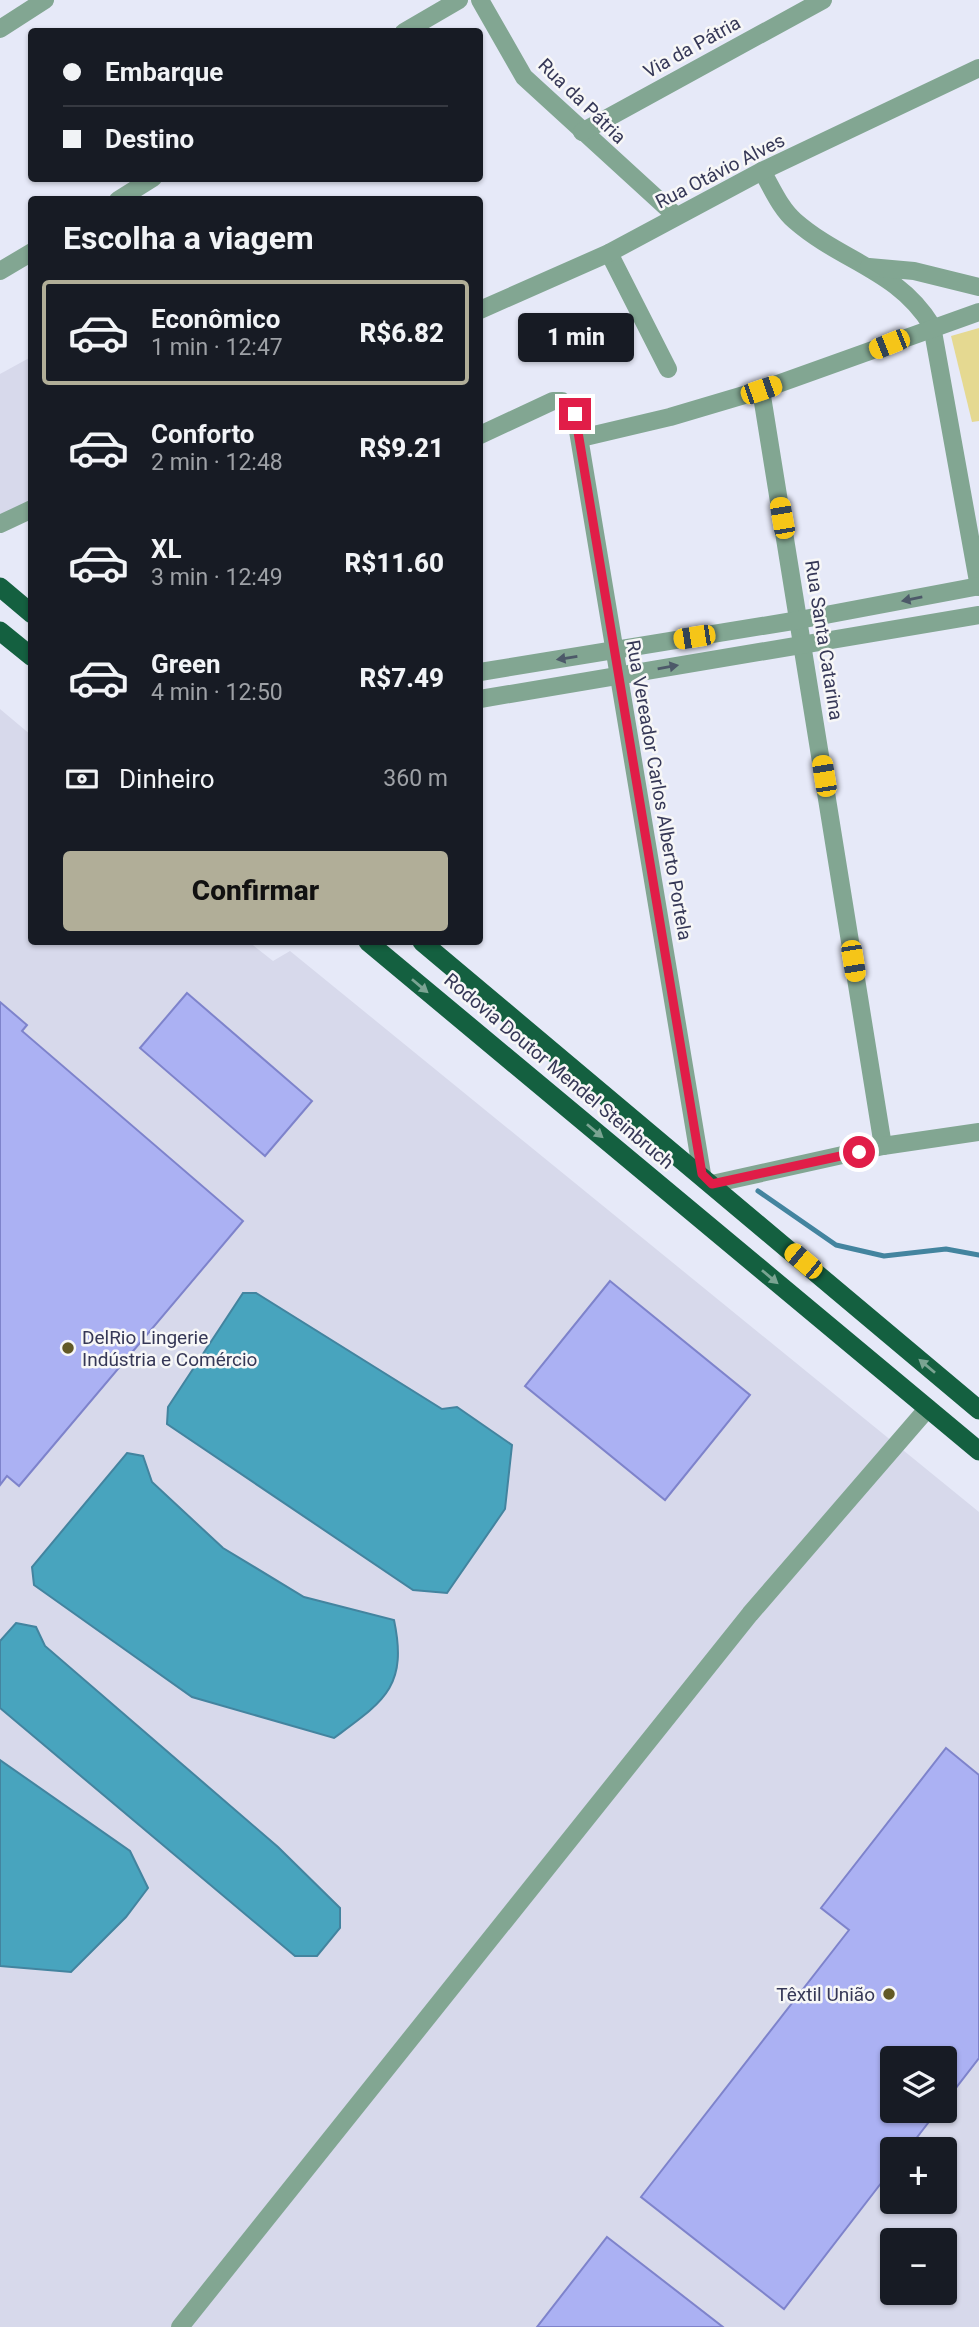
<!DOCTYPE html>
<html lang="pt">
<head>
<meta charset="utf-8">
<style>
	body { margin:0; font-family:Roboto,sans-serif; background:#20242c; color:#f1f3f6; height:100vh; display:flex; flex-direction:column; font-size:26px; white-space:nowrap }
	* { box-sizing:border-box; margin:0 }
	p { font-size:23px; color:#9ea1a6 }
	.icon { flex:none; width:38px; height:38px; fill:none; stroke:currentColor; stroke-width:2; stroke-linecap:round; stroke-linejoin:round }
	.map { position:relative; flex:1; overflow:hidden }
	.panel { position:absolute; left:28px; top:196px; width:455px; height:749px; display:flex; flex-direction:column; background:#171b24; border-radius:7px; box-shadow:0 2px 5px #0004 }
	.panel>* { flex:none }
	.guide { position:absolute; left:28px; top:28px; width:455px; height:154px; border-radius:7px; box-shadow:0 2px 5px #0004; display:grid; align-content:center; height:154px; padding:0 35px; background:#171b24 }
	.tools { position:absolute; left:880px; top:2046px; display:grid; gap:14px }
	.tools a { display:grid; place-items:center; width:77px; height:77px; border-radius:7px; background:#171b24; box-shadow:0 2px 5px #0004; font-size:35px }
	.end { position:absolute; width:32px; height:32px; margin:-16px; border:9px solid #e11d48; background:#fff; box-shadow:0 0 0 4px #fff }
	.from { border-radius:50% }
	.bubble { position:absolute; height:49px; border-radius:7px; background:#171b24; box-shadow:0 2px 5px #0004; font-size:23px; font-weight:800; line-height:49px; text-align:center }
	.car { position:absolute; width:21px; height:42px; margin:-21px -10px; border-radius:9px; box-shadow:0 0 5px 2px #0007; background:linear-gradient(#f5c518 24%,#345 0 40%,#f5c518 0 76%,#345 0 86%,#f5c518 0) }
	.guide b { display:flex; align-items:center; gap:24px; height:66px; font-size:26px }
	.guide b+b { border-top:2px solid #363941 }
	.guide i { width:18px; height:18px; background:#f1f3f6 }
	ul { padding:0; list-style:none }
	li { display:flex; align-items:center; gap:21px; height:105px; margin:0 14px 10px; padding:0 21px; border:4px solid transparent; border-radius:7px }
	li div { flex:1 }
	li b { display:block; font-size:26px }
	li em { font-style:normal; font-weight:800 }
	li.selected { border-color:#b1ae98 }
	li>.icon { width:63px; height:63px; stroke-width:1.5 }
	h2 { padding:0 35px; font-size:32px; line-height:84px }
	.pay { display:flex; align-items:center; gap:18px; height:77px; padding:0 35px; font-size:26px }
	.pay p { margin-inline-start:auto }
	.cta { display:flex; gap:14px; margin-top:auto; padding:14px 35px }
	.cta a { flex:1; height:80px; border-radius:7px; background:#b1ae98; color:#111; font-size:28px; font-weight:800; line-height:80px; text-align:center }
	.map>svg:first-child { display:block }
	.built { fill:#d7d9eb; fill-rule:evenodd }
	.green { fill:#e5d991 }
	.water { fill:#48a4be; stroke:#43849f; stroke-width:2 }
	.lines { fill:none; stroke-linecap:round; stroke-linejoin:round }
	.stream { stroke:#43849f; stroke-width:5 }
	.building { fill:#abb1f3; stroke:#7e83cb; stroke-width:2 }
	.minor { stroke:#82a692; stroke-width:18 }
	.trunk { stroke:#146040; stroke-width:19 }
	.oneway { fill:#4d5969 }
	.oneway2 { fill:#7aa492 }
	.route { stroke:#e11d48; stroke-width:9 }
	.poi-dot { fill:#625926; stroke:#f7f7f7; stroke-width:2.5 }
	.labels { text-anchor:middle; dominant-baseline:central; stroke-width:5; stroke-linejoin:round; paint-order:stroke }
	.street-label { font-size:19px; fill:#363857; stroke:#f7f7f7 }
	.poi-label { font-size:19px; fill:#363857; stroke:#f7f7f7; text-anchor:start }
</style>
</head>
<body>
<div class="map">
<svg width="979" height="2327" viewBox="0 0 979 2327">
	<rect width="100%" height="100%" fill="#e6e9f8"/>
	<g class="built">
		<path d="M31,357V506L0,522V374Z"/>
		<path d="M0,709L31,735L32,942H249L273,961L290,951L979,1512V2327H0ZM892,2058H945V2110H892ZM892,2149H945V2202H892ZM892,2240H945V2292H892Z"/>
	</g>
	<path class="green" d="M979,328V421L972,422L951,336Z"/>
	<g class="water">
		<path d="M243,1293H256L442,1409L457,1407L512,1445L505,1509L447,1593L413,1590L167,1424L168,1407Z"/>
		<path d="M127,1453L143,1456L152,1482L223,1548L304,1597L394,1620C408,1687 384,1701 334,1738L192,1697L34,1585L32,1567Z"/>
		<path d="M16,1623L36,1627L45,1646L278,1847L340,1908V1928L317,1956H295L0,1708V1641Z"/>
		<path d="M0,1760L130,1851L148,1888L126,1917L71,1972L0,1966Z"/>
	</g>
	<g class="lines">
		<path class="stream" d="M758,1191L836,1245L884,1256L946,1249L979,1255"/>
	</g>
	<g class="building">
		<path d="M187,993L312,1101L265,1156L140,1048Z"/>
		<path d="M0,1002L27,1025L22,1031L243,1221L19,1486L7,1476L0,1485Z"/>
		<path d="M610,1281L750,1395L665,1500L525,1386Z"/>
		<path d="M946,1748L979,1775V2058L945,2102V2058H892V2110H938L908,2149H892V2169L784,2309L641,2197L849,1930L821,1908Z"/>
		<path d="M607,2237L723,2327H537Z"/>
	</g>
	<g class="lines">
		<g class="minor">
			<path d="M480,0L524,77L676,216"/>
			<path d="M0,29L45,0"/>
			<path d="M404,32L459,0"/>
			<path d="M582,132L823,0"/>
			<path d="M762,171C772,188 780,208 795,221C842,262 898,270 932,326L979,587"/>
			<path d="M118,200L153,178"/>
			<path d="M609,253L668,369"/>
			<path d="M869,267L914,271L979,287"/>
			<path d="M0,271L32,252"/>
			<path d="M480,310L609,253L762,171L979,68"/>
			<path d="M761,390L883,1146"/>
			<path d="M480,435L553,401H562L575,413L702,1174"/>
			<path d="M581,438L670,417L761,390L979,312"/>
			<path d="M0,524L32,509"/>
			<path d="M480,672L799,620L979,586"/>
			<path d="M480,699L979,615"/>
			<path d="M712,1184L883,1146L979,1132"/>
			<path d="M180,2327L750,1614L928,1408"/>
		</g>
		<g class="trunk">
			<path d="M0,587L32,614"/>
			<path d="M0,631L32,657"/>
			<path d="M368,942L979,1451"/>
			<path d="M422,942L979,1410"/>
		</g>
	</g>
	<defs><path id="oneway-solid" d="M-6-.8H1V-3.2L6.5 0L1 3.2V.8H-6Z" transform="scale(1.75)"/></defs>
	<g class="oneway">
		<use href="#oneway-solid" transform="translate(912 599) rotate(169)"/>
		<use href="#oneway-solid" transform="translate(567 658) rotate(171)"/>
		<use href="#oneway-solid" transform="translate(668 667) rotate(-10)"/>
	</g>
	<g class="oneway2">
		<use href="#oneway-solid" transform="translate(420 986) rotate(40)"/>
		<use href="#oneway-solid" transform="translate(595 1131) rotate(40)"/>
		<use href="#oneway-solid" transform="translate(770 1277) rotate(40)"/>
		<use href="#oneway-solid" transform="translate(927 1366) rotate(-140)"/>
	</g>
	<g class="lines">
		<path class="route" d="M575,414L702,1174L712,1184L859,1152"/>
	</g>
	<g class="poi-dot">
		<circle cx="68" cy="1348" r="7"/>
		<circle cx="889" cy="1994" r="7"/>
	</g>
	<g class="labels">
		<g class="street-label">
			<text transform="translate(692 47) rotate(-29)">Via da Pátria</text>
			<text transform="translate(582 101) rotate(44)">Rua da Pátria</text>
			<text transform="translate(720 171) rotate(-27)">Rua Otávio Alves</text>
			<text transform="translate(824 640) rotate(81)">Rua Santa Catarina</text>
			<text transform="translate(659 790) rotate(80)">Rua Vereador Carlos Alberto Portela</text>
			<text transform="translate(559 1071) rotate(40)">Rodovia Doutor Mendel Steinbruch</text>
		</g>
		<g class="poi-label">
			<text x="82" y="1337">DelRio Lingerie<tspan x="82" dy="22">Indústria e Comércio</tspan></text>
			<text x="875" y="1994" text-anchor="end">Têxtil União</text>
		</g>
	</g>
</svg>
<div class="tools">
<a><svg class="icon" aria-label="layers" viewBox="0 0 24 24"><path d="M12 4l9 5-9 5-9-5zM3 14l9 5 9-5"/></svg></a>
<a>+</a>
<a>−</a>
</div>
<i class="end from" style="left:859px;top:1152px"></i>
<i class="end" style="left:575px;top:414px"></i>
<div class="bubble" style="left:518px;top:313px;width:116px">1 min</div>
<i class="car" style="left:889px;top:344px;rotate:248deg"></i>
<i class="car" style="left:761px;top:390px;rotate:71deg"></i>
<i class="car" style="left:782px;top:518px;rotate:350deg"></i>
<i class="car" style="left:694px;top:637px;rotate:261deg"></i>
<i class="car" style="left:824px;top:776px;rotate:351deg"></i>
<i class="car" style="left:853px;top:961px;rotate:171deg"></i>
<i class="car" style="left:803px;top:1261px;rotate:310deg"></i>
<div class="guide">
<b><i class="from"></i>Embarque</b>
<b><i></i>Destino</b>
</div>
<section class="panel">
<h2>Escolha a viagem</h2>
<ul>
<li class="selected"><svg class="icon" aria-label="car" viewBox="0 0 24 24"><path d="M5 17H2v-5l4-1 3-4h7l3 4 3 1v5h-3M9 17h6M6 11h13"/><circle cx="7" cy="17" r="2"/><circle cx="17" cy="17" r="2"/></svg><div><b>Econômico</b><p>1 min · 12:47</p></div><em>R$6.82</em></li>
<li><svg class="icon" aria-label="car" viewBox="0 0 24 24"><path d="M5 17H2v-5l4-1 3-4h7l3 4 3 1v5h-3M9 17h6M6 11h13"/><circle cx="7" cy="17" r="2"/><circle cx="17" cy="17" r="2"/></svg><div><b>Conforto</b><p>2 min · 12:48</p></div><em>R$9.21</em></li>
<li><svg class="icon" aria-label="car" viewBox="0 0 24 24"><path d="M5 17H2v-5l4-1 3-4h7l3 4 3 1v5h-3M9 17h6M6 11h13"/><circle cx="7" cy="17" r="2"/><circle cx="17" cy="17" r="2"/></svg><div><b>XL</b><p>3 min · 12:49</p></div><em>R$11.60</em></li>
<li><svg class="icon" aria-label="car" viewBox="0 0 24 24"><path d="M5 17H2v-5l4-1 3-4h7l3 4 3 1v5h-3M9 17h6M6 11h13"/><circle cx="7" cy="17" r="2"/><circle cx="17" cy="17" r="2"/></svg><div><b>Green</b><p>4 min · 12:50</p></div><em>R$7.49</em></li>
</ul>
<div class="pay"><svg class="icon" aria-label="cash" viewBox="0 0 24 24"><path d="M3 7h18v10H3z"/><circle cx="12" cy="12" r="2"/></svg>Dinheiro<p>360 m</p></div>
<div class="cta"><a>Confirmar</a></div>
</section>
</div>
</body>
</html>
